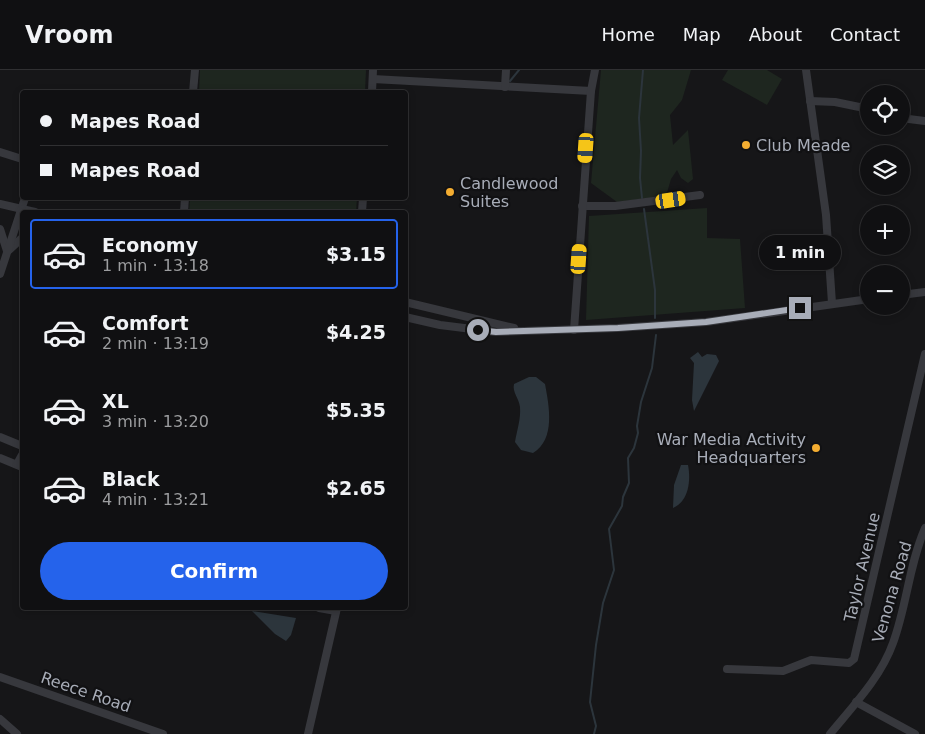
<!DOCTYPE html>
<html lang="en">
<head>
<meta charset="utf-8">
<style>
	body { margin:0; font-family:"DejaVu Sans",sans-serif; background:#19191b; color:#f1f3f6; height:100vh; display:flex; flex-direction:column; font-size:19px; white-space:nowrap }
	* { box-sizing:border-box; margin:0 }
	p { font-size:16px; color:#9c9d9f }
	.icon { flex:none; width:28px; height:28px; fill:none; stroke:currentColor; stroke-width:2; stroke-linecap:round; stroke-linejoin:round }
	.map { position:relative; flex:1; overflow:hidden }
	.details { position:absolute; left:20px; top:140px; width:388px; height:400px; display:flex; flex-direction:column; background:#101012; border-radius:5px; box-shadow:0 2px 8px #0003,0 0 0 1px #303032 }
	.details>* { flex:none }
	.hud { position:absolute; left:20px; top:20px; width:388px; height:110px; border-radius:5px; box-shadow:0 2px 8px #0003,0 0 0 1px #303032; display:grid; align-content:center; height:110px; padding:0 20px; background:#101012 }
	.tools { position:absolute; left:860px; top:15px; display:grid; gap:10px }
	.tools a { display:grid; place-items:center; width:50px; height:50px; border-radius:50%; background:#101012; box-shadow:0 2px 8px #0003,0 0 0 1px #303032; font-size:25px }
	.end { position:absolute; width:22px; height:22px; margin:-11px; border:6px solid #a8adb8; background:#111; box-shadow:0 0 0 2px #111 }
	.from { border-radius:50% }
	.bubble { position:absolute; height:35px; border-radius:18px; background:#101012; box-shadow:0 2px 8px #0003,0 0 0 1px #303032; font-size:16px; font-weight:800; line-height:35px; text-align:center }
	.car { position:absolute; width:15px; height:30px; margin:-15px -8px; border-radius:6px; box-shadow:0 0 4px 1px #0007; background:linear-gradient(#f5c518 24%,#345 0 40%,#f5c518 0 76%,#345 0 86%,#f5c518 0) }
	.hud b { display:flex; align-items:center; gap:18px; height:48px; font-size:19px }
	.hud b+b { border-top:1px solid #303032 }
	.hud i { width:12px; height:12px; background:#f1f3f6 }
	ul { padding:9px 0 0; list-style:none }
	li { display:flex; align-items:center; gap:15px; height:70px; margin:0 10px 8px; padding:0 10px; border:2px solid transparent; border-radius:5px }
	li div { flex:1 }
	li b { display:block; font-size:19px }
	li em { font-style:normal; font-weight:800 }
	li.active { border-color:#2563eb }
	li>.icon { width:45px; height:45px; stroke-width:1.5 }
	.cta { display:flex; gap:10px; margin-top:auto; padding:10px 20px }
	.cta a { flex:1; height:58px; border-radius:30px; background:#2563eb; color:#fff; font-size:20px; font-weight:800; line-height:58px; text-align:center }
	header { display:flex; align-items:center; gap:30px; box-sizing:border-box; height:70px; padding:0 25px; background:#101012; border-bottom:1px solid #303032 }
	header strong { font-size:24px }
	nav { display:flex; gap:28px; margin-inline-start:auto; font-size:18px }
	.map>svg:first-child { display:block }
	.green { fill:#1e261f }
	.water { fill:#2c353c }
	.lines { fill:none; stroke-linecap:round; stroke-linejoin:round }
	.stream { stroke:#2c353c; stroke-width:2 }
	.minor { stroke:#37383d; stroke-width:8 }
	.route { stroke:#a8adb8; stroke-width:6 }
	.poi-dot { fill:#f4ad31; stroke:#111113; stroke-width:2 }
	.labels { text-anchor:middle; dominant-baseline:central; stroke-width:4.5; stroke-linejoin:round; paint-order:stroke }
	.poi-label { font-size:16px; fill:#a8adb8; stroke:#111113; text-anchor:start }
	.street-label { font-size:16px; fill:#a8adb8; stroke:#111113 }
</style>
</head>
<body>
<header>
<strong>Vroom</strong>
<nav><a>Home</a><a>Map</a><a>About</a><a>Contact</a></nav>
</header>
<div class="map">
<svg width="925" height="664" viewBox="0 0 925 664">
	<rect width="100%" height="100%" fill="#161618"/>
	<g class="green">
		<path d="M200,0H366L365,22H199Z"/>
		<path d="M601,0H691L682,30L670,45L673,75L688,60L693,109L688,113L681,108L677,100L671,109L666,126L617,132L591,113Z"/>
		<path d="M728,0H767L782,9L767,35L722,10Z"/>
		<path d="M190,128H357L356,142H189Z"/>
		<path d="M707,138V168L740,169L745,238L586,250L589,146Z"/>
	</g>
	<g class="water">
		<path d="M698,282L702,287L707,284L716,285L719,291L694,341L692,330L694,293L690,288Z"/>
		<path d="M529,307H536L545,314C549,336 556,369 533,383L521,380L515,372C517,360 521,349 520,337C519,328 512,322 514,314Z"/>
		<path d="M681,395H688C691,410 689,431 673,438L674,415Z"/>
		<path d="M252,541L296,548L291,565L286,571L275,564Z"/>
	</g>
	<g class="lines">
		<g class="stream">
			<path d="M510,11L519,0"/>
			<path d="M642,128L640,108L641,81L639,48L643,0"/>
			<path d="M644,139L655,220V248"/>
			<path d="M594,664L596,656L590,632L596,575L603,533L614,500L609,459L622,436L623,427L629,413L628,388L634,378L638,363L637,356L641,332L652,298L656,265"/>
		</g>
		<g class="minor">
			<path d="M806,0L826,145L832,233"/>
			<path d="M373,9L591,21"/>
			<path d="M505,17L506,0"/>
			<path d="M193,22L195,0"/>
			<path d="M372,22L373,0"/>
			<path d="M810,31L835,32L869,39"/>
			<path d="M901,48L925,51"/>
			<path d="M0,82L22,89"/>
			<path d="M0,134L35,142"/>
			<path d="M582,136H615L700,125"/>
			<path d="M184,142L185,128"/>
			<path d="M362,142L363,128"/>
			<path d="M0,159L7,181"/>
			<path d="M9,180L22,168"/>
			<path d="M0,204L25,128"/>
			<path d="M901,225L925,222"/>
			<path d="M405,232L514,258"/>
			<path d="M405,247L440,255L496,262L617,258L706,252L869,229"/>
			<path d="M574,260L591,21L595,0"/>
			<path d="M0,367L22,376"/>
			<path d="M0,388L22,397"/>
			<path d="M17,394L22,385"/>
			<path d="M319,538L336,541"/>
			<path d="M727,599L783,601L811,590L849,593L854,589L925,284"/>
			<path d="M0,607L163,664"/>
			<path d="M856,632L915,664"/>
			<path d="M0,649L17,664"/>
			<path d="M308,664L337,538"/>
			<path d="M830,664C853,636 881,607 893,573C907,535 909,495 925,458"/>
		</g>
	</g>
	<g class="lines">
		<path class="route" d="M478,260L496,262L618,258L706,252L800,238"/>
	</g>
	<g class="poi-dot">
		<circle cx="746" cy="75" r="5"/>
		<circle cx="450" cy="122" r="5"/>
		<circle cx="816" cy="378" r="5"/>
	</g>
	<g class="labels">
		<g class="poi-label">
			<text x="756" y="75">Club Meade</text>
			<text x="460" y="113">Candlewood<tspan x="460" dy="18">Suites</tspan></text>
			<text x="806" y="369" text-anchor="end">War Media Activity<tspan x="806" dy="18">Headquarters</tspan></text>
		</g>
		<g class="street-label">
			<text transform="translate(862 497) rotate(-77)">Taylor Avenue</text>
			<text transform="translate(892 522) rotate(-74)">Venona Road</text>
			<text transform="translate(86 622) rotate(19)">Reece Road</text>
		</g>
	</g>
</svg>
<div class="tools">
<a><svg class="icon" aria-label="locate" viewBox="0 0 24 24"><circle cx="12" cy="12" r="6"/><path d="M12 2v4M12 18v4M2 12h4M18 12h4"/></svg></a>
<a><svg class="icon" aria-label="layers" viewBox="0 0 24 24"><path d="M12 4l9 5-9 5-9-5zM3 14l9 5 9-5"/></svg></a>
<a>+</a>
<a>−</a>
</div>
<i class="end from" style="left:478px;top:260px"></i>
<i class="end" style="left:800px;top:238px"></i>
<div class="bubble" style="left:759px;top:165px;width:82px">1 min</div>
<i class="car" style="left:586px;top:78px;rotate:184deg"></i>
<i class="car" style="left:671px;top:130px;rotate:81deg"></i>
<i class="car" style="left:579px;top:189px;rotate:4deg"></i>
<div class="hud">
<b><i class="from"></i>Mapes Road</b>
<b><i></i>Mapes Road</b>
</div>
<section class="details">
<ul>
<li class="active"><svg class="icon" aria-label="car" viewBox="0 0 24 24"><path d="M5 17H2v-5l4-1 3-4h7l3 4 3 1v5h-3M9 17h6M6 11h13"/><circle cx="7" cy="17" r="2"/><circle cx="17" cy="17" r="2"/></svg><div><b>Economy</b><p>1 min · 13:18</p></div><em>$3.15</em></li>
<li><svg class="icon" aria-label="car" viewBox="0 0 24 24"><path d="M5 17H2v-5l4-1 3-4h7l3 4 3 1v5h-3M9 17h6M6 11h13"/><circle cx="7" cy="17" r="2"/><circle cx="17" cy="17" r="2"/></svg><div><b>Comfort</b><p>2 min · 13:19</p></div><em>$4.25</em></li>
<li><svg class="icon" aria-label="car" viewBox="0 0 24 24"><path d="M5 17H2v-5l4-1 3-4h7l3 4 3 1v5h-3M9 17h6M6 11h13"/><circle cx="7" cy="17" r="2"/><circle cx="17" cy="17" r="2"/></svg><div><b>XL</b><p>3 min · 13:20</p></div><em>$5.35</em></li>
<li><svg class="icon" aria-label="car" viewBox="0 0 24 24"><path d="M5 17H2v-5l4-1 3-4h7l3 4 3 1v5h-3M9 17h6M6 11h13"/><circle cx="7" cy="17" r="2"/><circle cx="17" cy="17" r="2"/></svg><div><b>Black</b><p>4 min · 13:21</p></div><em>$2.65</em></li>
</ul>
<div class="cta"><a>Confirm</a></div>
</section>
</div>
</body>
</html>
